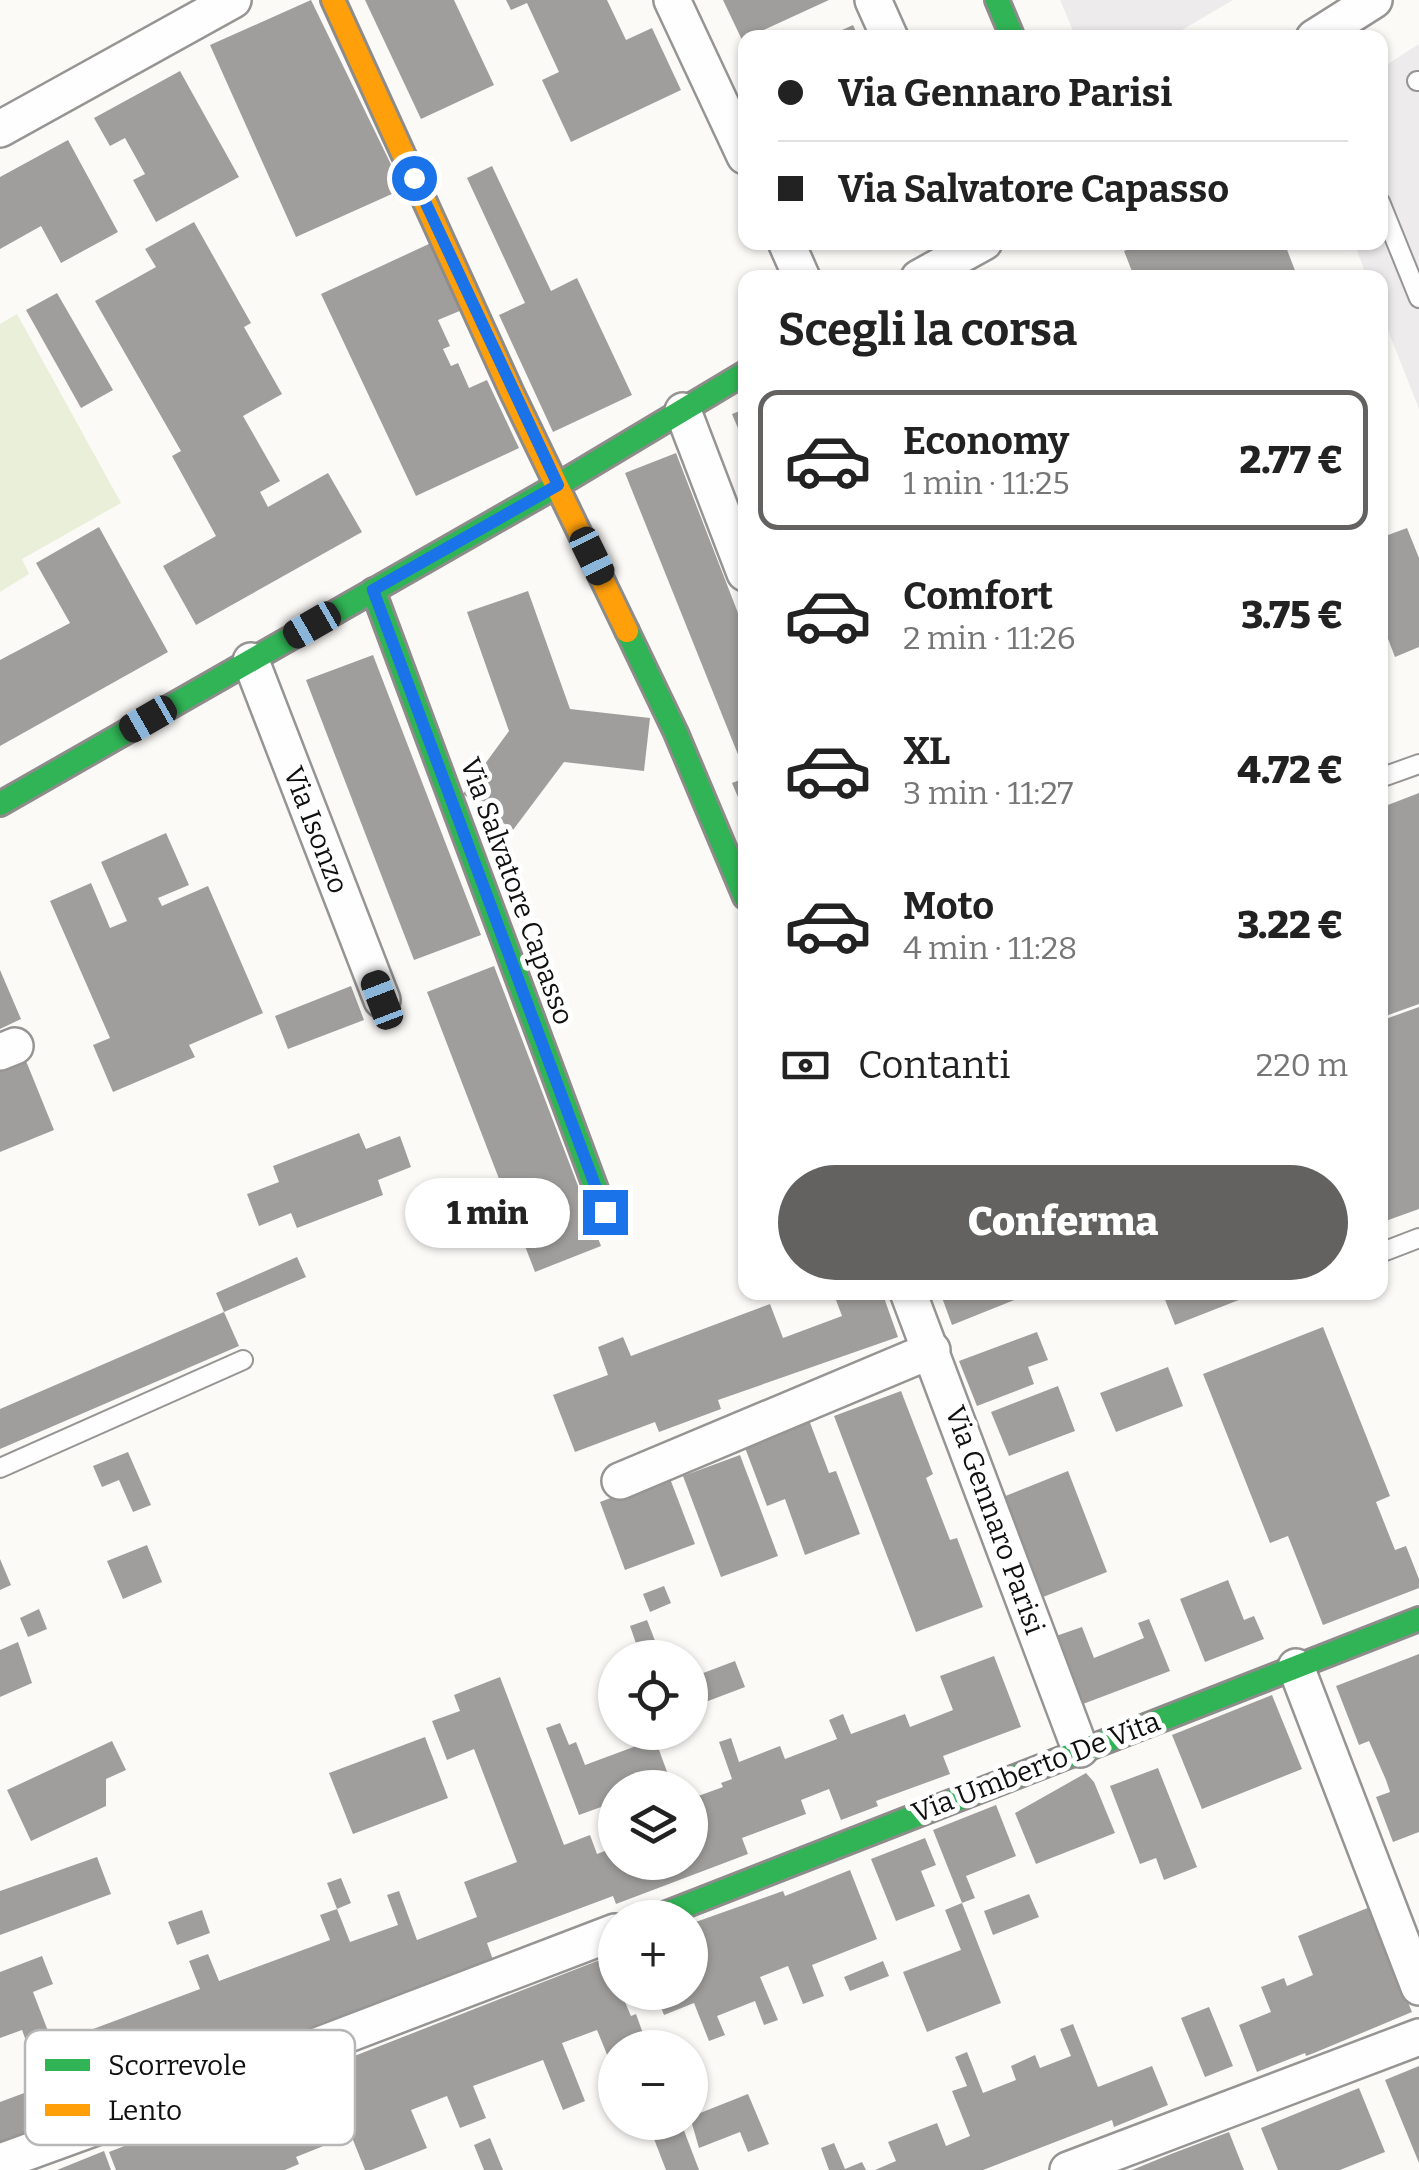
<!DOCTYPE html>
<html lang="it">
<head>
<meta charset="utf-8">
<style>
	body { margin:0; font-family:Bitter,serif; background:#f6f6f6; color:#222; height:100vh; display:flex; flex-direction:column; font-size:38px; white-space:nowrap }
	* { box-sizing:border-box; margin:0 }
	p { font-size:32px; color:#767676 }
	.icon { flex:none; width:55px; height:55px; fill:none; stroke:currentColor; stroke-width:2; stroke-linecap:round; stroke-linejoin:round }
	.map { position:relative; flex:1; overflow:hidden }
	.drawer { position:absolute; left:738px; top:270px; width:650px; height:1030px; display:flex; flex-direction:column; background:#fff; border-radius:20px; box-shadow:0 2px 8px #0004 }
	.drawer>* { flex:none }
	.top-card { position:absolute; left:738px; top:30px; width:650px; height:220px; border-radius:20px; box-shadow:0 2px 8px #0004; display:grid; align-content:center; height:220px; padding:0 40px; background:#fff }
	.fabs { position:absolute; left:598px; top:1640px; display:grid; gap:20px }
	.fabs a { display:grid; place-items:center; width:110px; height:110px; border-radius:50%; background:#fff; box-shadow:0 2px 8px #0004; font-size:50px }
	.end { position:absolute; width:45px; height:45px; margin:-22px; border:12px solid #1a73e8; background:#fff; box-shadow:0 0 0 5px #fff }
	.from { border-radius:50% }
	.bubble { position:absolute; height:70px; border-radius:35px; background:#fff; box-shadow:0 2px 8px #0004; font-size:32px; font-weight:800; line-height:70px; text-align:center }
	.car { position:absolute; width:30px; height:60px; margin:-30px -15px; border-radius:12px; box-shadow:0 0 8px 2px #0007; background:linear-gradient(#222 24%,#8ab4d8 0 40%,#222 0 76%,#8ab4d8 0 86%,#222 0) }
	.top-card b { display:flex; align-items:center; gap:35px; height:95px; font-size:38px }
	.top-card b+b { border-top:2px solid #e0e0e0 }
	.top-card i { width:25px; height:25px; background:#222 }
	ul { padding:0; list-style:none }
	li { display:flex; align-items:center; gap:30px; height:140px; margin:0 20px 15px; padding:0 20px; border:5px solid transparent; border-radius:20px }
	li div { flex:1 }
	li b { display:block; font-size:38px }
	li em { font-style:normal; font-weight:800 }
	li.current { border-color:#636261 }
	li>.icon { width:90px; height:90px; stroke-width:1.5 }
	h2 { padding:0 40px; font-size:45px; line-height:120px }
	.pay { display:flex; align-items:center; gap:25px; height:110px; padding:0 40px; font-size:38px }
	.pay p { margin-inline-start:auto }
	.action { display:flex; gap:20px; margin-top:auto; padding:20px 40px }
	.action a { flex:1; height:115px; border-radius:60px; background:#636261; color:#fff; font-size:40px; font-weight:800; line-height:115px; text-align:center }
	.map>svg:first-child { display:block }
	.industrial { fill:#eeebed }
	.green { fill:#e9efd9 }
	.building { fill:#a09e9c }
	.lines { fill:none; stroke-linecap:round; stroke-linejoin:round }
	.lane-casing { stroke:#969594; stroke-width:22 }
	.street-casing { stroke:#969594; stroke-width:40 }
	.fast-casing { stroke:#8d8c8b; stroke-width:28 }
	.slow-casing { stroke:#8d8c8b; stroke-width:28 }
	.lane { stroke:#fffefe; stroke-width:18 }
	.street { stroke:#fffefe; stroke-width:35 }
	.fast { stroke:#30b455; stroke-width:22 }
	.slow { stroke:#ff9f0a; stroke-width:22 }
	.route { stroke:#1a73e8; stroke-width:12 }
	.labels { text-anchor:middle; dominant-baseline:central; stroke-width:10; stroke-linejoin:round; paint-order:stroke }
	.street-label { font-size:28px; fill:#101010; stroke:#fff }
	.key { fill:#fff; stroke:#b7b7b7; stroke-width:2.5 }
	.key-label { font-size:28px; fill:#101010 }
</style>
</head>
<body>
<div class="map">
<svg width="1419" height="2170" viewBox="0 0 1419 2170">
	<rect width="100%" height="100%" fill="#fcfaf7"/>
	<g class="industrial">
		<path d="M1060,0H1233L1170,37L1076,38Z"/>
		<path d="M1419,44V409L1380,310V278L1367,277L1354,243L1380,242V69Z"/>
	</g>
	<path class="green" d="M17,314L121,503L22,559L29,574L0,592V324Z"/>
	<g class="building">
		<path d="M311,0L403,189L296,237L210,45Z"/>
		<path d="M365,0H454L494,85L421,119Z"/>
		<path d="M506,0H607L626,40L652,28L681,90L571,142L542,80L559,72L527,3L511,10Z"/>
		<path d="M723,0H829L742,40Z"/>
		<path d="M853,25L859,38H825Z"/>
		<path d="M180,71L239,177L156,222L133,180L145,174L125,138L110,146L94,118Z"/>
		<path d="M68,140L118,232L61,263L41,226L0,249V177Z"/>
		<path d="M492,166L551,291L577,278L632,395L553,432L499,315L525,303L467,178Z"/>
		<path d="M194,222L251,323L244,327L282,394L243,416L280,481L260,492L268,507L328,473L362,532L196,625L163,566L216,536L172,456L181,451L95,301L156,267L145,249Z"/>
		<path d="M1147,242H1284L1298,278H1125L1133,274L1124,251Z"/>
		<path d="M431,243L462,310L438,320L450,346L443,349L451,366L458,363L469,388L487,380L519,448L416,496L321,294Z"/>
		<path d="M57,293L113,390L81,408L26,310Z"/>
		<path d="M745,409V445L732,414Z"/>
		<path d="M676,453L745,631V755L739,757L625,473Z"/>
		<path d="M99,527L168,652L0,746V660L70,623L36,563Z"/>
		<path d="M1407,528L1419,558V647L1395,657L1380,618V538Z"/>
		<path d="M528,591L570,709L650,718L644,771L564,762L513,830L463,794L509,731L467,612Z"/>
		<path d="M373,655L481,935L414,960L306,680Z"/>
		<path d="M745,778V814L732,783Z"/>
		<path d="M1419,793V1004L1380,1018V808Z"/>
		<path d="M166,833L189,885L158,898L162,906L208,886L263,1013L189,1045L195,1057L113,1092L93,1045L110,1038L50,901L91,883L110,928L127,921L101,862Z"/>
		<path d="M494,966L601,1246L535,1272L427,992Z"/>
		<path d="M0,970L21,1019L0,1029Z"/>
		<path d="M351,986L364,1020L288,1049L275,1016Z"/>
		<path d="M1419,1007V1209L1380,1223V1021Z"/>
		<path d="M24,1056L54,1130L0,1152V1066Z"/>
		<path d="M359,1133L366,1149L400,1136L411,1167L378,1180L383,1195L297,1228L291,1213L259,1226L247,1194L279,1182L273,1166Z"/>
		<path d="M297,1257L306,1277L224,1312L216,1293Z"/>
		<path d="M833,1292H882L898,1337L718,1400L721,1409L659,1432L655,1422L575,1452L553,1395L608,1375L598,1347L623,1337L631,1356L770,1304L783,1338L842,1316Z"/>
		<path d="M940,1292H1032V1293L952,1325Z"/>
		<path d="M1162,1292H1248L1249,1296L1175,1325Z"/>
		<path d="M224,1312L239,1346L0,1449V1409Z"/>
		<path d="M1323,1327L1390,1496L1376,1502L1395,1550L1406,1546L1419,1579V1588L1323,1625L1288,1536L1270,1543L1203,1374Z"/>
		<path d="M1037,1332L1048,1360L1028,1367L1034,1384L977,1406L959,1361Z"/>
		<path d="M1168,1367L1183,1406L1116,1432L1100,1393Z"/>
		<path d="M1058,1386L1075,1431L1009,1456L991,1412Z"/>
		<path d="M901,1391L933,1474L926,1478L950,1540L957,1538L983,1607L916,1632L834,1416Z"/>
		<path d="M809,1420L829,1473L836,1471L860,1534L805,1555L785,1499L767,1506L744,1445Z"/>
		<path d="M128,1452L151,1505L133,1512L119,1480L102,1487L93,1466Z"/>
		<path d="M740,1455L778,1556L721,1577L683,1476Z"/>
		<path d="M1068,1471L1107,1572L1043,1597L1003,1497Z"/>
		<path d="M669,1476L695,1544L625,1570L600,1502Z"/>
		<path d="M147,1545L162,1582L123,1599L107,1561Z"/>
		<path d="M0,1559L11,1585L0,1590Z"/>
		<path d="M1228,1580L1244,1620L1254,1616L1264,1639L1205,1662L1180,1599Z"/>
		<path d="M664,1586L671,1603L650,1612L643,1594Z"/>
		<path d="M39,1609L47,1629L28,1637L20,1618Z"/>
		<path d="M1149,1619L1170,1671L1083,1704L1056,1636L1082,1627L1094,1658L1144,1638L1138,1623Z"/>
		<path d="M647,1620L659,1651L641,1658L630,1626Z"/>
		<path d="M18,1642L32,1683L0,1697V1650Z"/>
		<path d="M1419,1654V1832L1393,1842L1376,1797L1390,1792L1386,1780L1369,1741L1359,1745L1336,1686Z"/>
		<path d="M994,1656L1021,1727L943,1756L950,1774L876,1801L878,1806L841,1820L829,1789L801,1800L806,1814L742,1838L748,1854L616,1904L613,1896L487,1943L493,1960L0,2147V2102L43,2086L22,2030L0,2038V1972L42,1956L53,1984L33,1992L53,2044L200,1989L189,1961L208,1954L219,1981L330,1940L320,1915L337,1909L350,1942L398,1925L387,1895L399,1891L417,1940L477,1917L464,1882L517,1862L474,1749L447,1760L432,1721L460,1711L454,1695L500,1677L564,1845L590,1835L597,1854L615,1847V1862H690V1799L723,1787L721,1783L732,1779L719,1742L731,1738L739,1762L780,1746L785,1759L837,1739L829,1720L843,1714L851,1734L905,1714L910,1727L953,1710L940,1676Z"/>
		<path d="M735,1661L745,1687L695,1706L690,1692V1678Z"/>
		<path d="M1272,1695L1302,1769L1202,1809L1172,1735Z"/>
		<path d="M560,1723L569,1745L576,1742L585,1765L655,1739L673,1788H615V1844L601,1807L579,1815L546,1728Z"/>
		<path d="M425,1737L448,1798L353,1834L329,1773Z"/>
		<path d="M112,1741L126,1770L106,1779V1806L31,1841L7,1790Z"/>
		<path d="M1158,1768L1197,1867L1164,1880L1156,1858L1140,1864L1110,1786Z"/>
		<path d="M1086,1773L1094,1782L1115,1833L1036,1864L1015,1813Z"/>
		<path d="M996,1805L1016,1856L966,1876L975,1898L962,1903L1001,2003L927,2032L903,1972L961,1950L945,1910L962,1903L933,1830Z"/>
		<path d="M925,1838L936,1865L921,1871L935,1906L896,1921L871,1859Z"/>
		<path d="M97,1857L111,1894L0,1935V1891Z"/>
		<path d="M850,1870L877,1939L812,1965L824,1996L803,2004L788,1966L760,1977L778,2020L764,2025L755,2001L717,2016L725,2035L709,2041L694,2003L664,2015L655,1992H690V1924L783,1891L785,1896Z"/>
		<path d="M341,1878L351,1903L337,1909L327,1883Z"/>
		<path d="M1029,1894L1039,1917L993,1935L984,1911Z"/>
		<path d="M1370,1907L1412,2012L1314,2053L1306,2056L1305,2053L1257,2072L1239,2025L1271,2012L1261,1987L1284,1978L1287,1986L1313,1975L1298,1936Z"/>
		<path d="M202,1910L210,1933L177,1945L168,1922Z"/>
		<path d="M615,1954V1992H629L622,1995L631,2016L636,2014L645,2039L634,2043L635,2048H615V2074L597,2030L562,2043L585,2101L563,2110L543,2060L473,2086L486,2118L460,2128L447,2096L411,2110L427,2148L371,2170H365L351,2135L296,2157L299,2164L285,2170H116L109,2152Z"/>
		<path d="M883,1961L889,1976L850,1991L844,1977Z"/>
		<path d="M1209,2007L1233,2066L1205,2077L1181,2018Z"/>
		<path d="M1073,2024L1098,2087L1152,2066L1168,2105L1114,2127L1112,2120L983,2170H875L896,2161L888,2142L937,2123L946,2146L970,2136L952,2091L967,2086L955,2057L967,2052L983,2093L1016,2080L1011,2066L1035,2055L1040,2068L1071,2056L1060,2029Z"/>
		<path d="M1419,2066V2163L1385,2080Z"/>
		<path d="M1359,2088L1385,2152L1340,2170H1278L1261,2128Z"/>
		<path d="M748,2094L769,2144L748,2152L740,2132L699,2148L690,2117Z"/>
		<path d="M683,2128L699,2170H666L654,2139Z"/>
		<path d="M1229,2132L1244,2170H1132L1171,2154Z"/>
		<path d="M490,2138L503,2170H484L474,2145Z"/>
		<path d="M834,2143L845,2169L862,2162L866,2170H829L821,2148Z"/>
		<path d="M104,2151L111,2170H57Z"/>
	</g>
	<g class="lines">
		<g class="lane-casing">
			<g id="lane">
				<path d="M1417,81H1419"/>
				<path d="M1380,202L1419,298"/>
				<path d="M1380,778L1419,764"/>
				<path d="M1380,1253L1419,1238"/>
				<path d="M0,1468L243,1360"/>
			</g>
		</g>
		<g class="street-casing">
			<g id="street">
				<path d="M672,0L745,156"/>
				<path d="M873,0L890,38"/>
				<path d="M1314,38L1374,0"/>
				<path d="M0,129L233,0"/>
				<path d="M786,242L802,278"/>
				<path d="M919,278L984,242"/>
				<path d="M683,411L745,573"/>
				<path d="M251,661L382,1000"/>
				<path d="M0,1052L15,1046"/>
				<path d="M908,1292L1080,1749"/>
				<path d="M620,1481L932,1350"/>
				<path d="M1296,1667L1419,1987"/>
				<path d="M0,2162L267,2065L615,1932"/>
				<path d="M1068,2170L1419,2037"/>
			</g>
		</g>
		<g class="fast-casing">
			<g id="fast">
				<path d="M997,0L1013,38"/>
				<path d="M373,590L605,1213"/>
				<path d="M627,631L676,733L745,897"/>
				<path d="M0,804L558,485L745,373"/>
				<path d="M654,1918L1419,1619"/>
			</g>
		</g>
		<g class="slow-casing">
			<path id="slow" d="M333,0L512,393L627,631"/>
		</g>
		<use href="#lane" class="lane"/>
		<use href="#street" class="street"/>
		<use href="#fast" class="fast"/>
		<use href="#slow" class="slow"/>
	</g>
	<g class="lines">
		<path class="route" d="M414,178L558,485L373,590L605,1212"/>
	</g>
	<g class="labels">
		<g class="street-label">
			<text transform="translate(316 830) rotate(69)">Via Isonzo</text>
			<text transform="translate(517 891) rotate(70)">Via Salvatore Capasso</text>
			<text transform="translate(995 1520) rotate(70)">Via Gennaro Parisi</text>
			<text transform="translate(1036 1767) rotate(-21)">Via Umberto De Vita</text>
		</g>
	</g>
	<rect x="25" y="2030" width="330" height="115" rx="15" class="key"/>
	<rect x="45" y="2059" width="45" height="12" fill="#30b455"/>
	<rect x="45" y="2104" width="45" height="12" fill="#ff9f0a"/>
	<g class="key-label">
		<text x="108" y="2075">Scorrevole</text>
		<text x="108" y="2120">Lento</text>
	</g>
</svg>
<div class="fabs">
<a><svg class="icon" aria-label="locate" viewBox="0 0 24 24"><circle cx="12" cy="12" r="6"/><path d="M12 2v4M12 18v4M2 12h4M18 12h4"/></svg></a>
<a><svg class="icon" aria-label="layers" viewBox="0 0 24 24"><path d="M12 4l9 5-9 5-9-5zM3 14l9 5 9-5"/></svg></a>
<a>+</a>
<a>−</a>
</div>
<i class="end from" style="left:414px;top:178px"></i>
<i class="end" style="left:605px;top:1212px"></i>
<div class="bubble" style="left:405px;top:1178px;width:165px">1 min</div>
<i class="car" style="left:592px;top:556px;rotate:154deg"></i>
<i class="car" style="left:312px;top:625px;rotate:240deg"></i>
<i class="car" style="left:148px;top:719px;rotate:240deg"></i>
<i class="car" style="left:382px;top:1000px;rotate:339deg"></i>
<div class="top-card">
<b><i class="from"></i>Via Gennaro Parisi</b>
<b><i></i>Via Salvatore Capasso</b>
</div>
<section class="drawer">
<h2>Scegli la corsa</h2>
<ul>
<li class="current"><svg class="icon" aria-label="car" viewBox="0 0 24 24"><path d="M5 17H2v-5l4-1 3-4h7l3 4 3 1v5h-3M9 17h6M6 11h13"/><circle cx="7" cy="17" r="2"/><circle cx="17" cy="17" r="2"/></svg><div><b>Economy</b><p>1 min · 11:25</p></div><em>2.77 €</em></li>
<li><svg class="icon" aria-label="car" viewBox="0 0 24 24"><path d="M5 17H2v-5l4-1 3-4h7l3 4 3 1v5h-3M9 17h6M6 11h13"/><circle cx="7" cy="17" r="2"/><circle cx="17" cy="17" r="2"/></svg><div><b>Comfort</b><p>2 min · 11:26</p></div><em>3.75 €</em></li>
<li><svg class="icon" aria-label="car" viewBox="0 0 24 24"><path d="M5 17H2v-5l4-1 3-4h7l3 4 3 1v5h-3M9 17h6M6 11h13"/><circle cx="7" cy="17" r="2"/><circle cx="17" cy="17" r="2"/></svg><div><b>XL</b><p>3 min · 11:27</p></div><em>4.72 €</em></li>
<li><svg class="icon" aria-label="car" viewBox="0 0 24 24"><path d="M5 17H2v-5l4-1 3-4h7l3 4 3 1v5h-3M9 17h6M6 11h13"/><circle cx="7" cy="17" r="2"/><circle cx="17" cy="17" r="2"/></svg><div><b>Moto</b><p>4 min · 11:28</p></div><em>3.22 €</em></li>
</ul>
<div class="pay"><svg class="icon" aria-label="cash" viewBox="0 0 24 24"><path d="M3 7h18v10H3z"/><circle cx="12" cy="12" r="2"/></svg>Contanti<p>220 m</p></div>
<div class="action"><a>Conferma</a></div>
</section>
</div>
</body>
</html>
